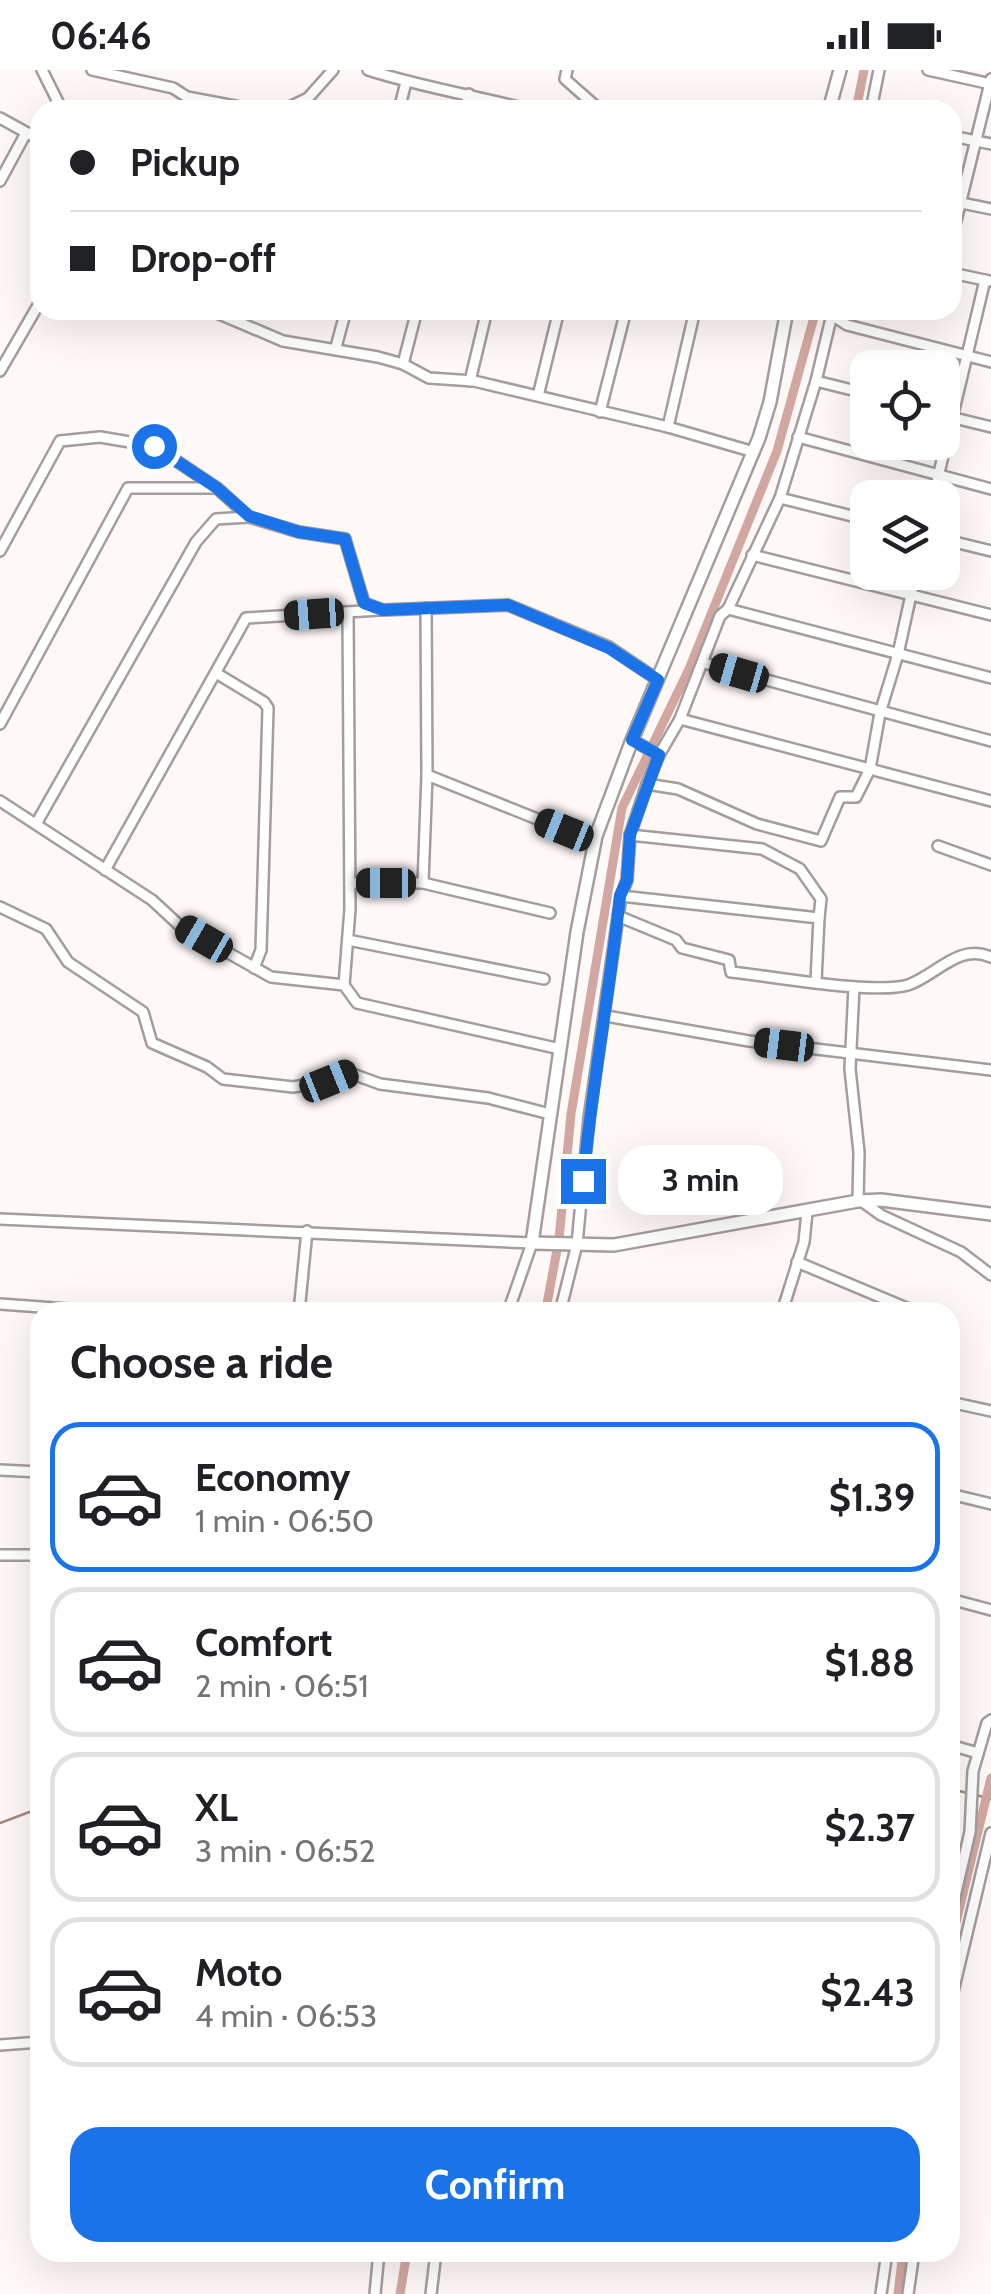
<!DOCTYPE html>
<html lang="en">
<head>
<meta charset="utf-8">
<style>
	body { margin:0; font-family:Cabin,sans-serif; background:#f6f6f6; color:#202124; height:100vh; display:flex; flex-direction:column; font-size:38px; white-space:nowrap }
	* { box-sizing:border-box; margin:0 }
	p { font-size:32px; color:#757577 }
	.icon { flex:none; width:55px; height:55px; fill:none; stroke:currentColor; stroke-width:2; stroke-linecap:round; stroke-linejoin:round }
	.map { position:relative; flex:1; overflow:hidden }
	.details { position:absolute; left:30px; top:1232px; width:930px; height:960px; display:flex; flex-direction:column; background:#fff; border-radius:30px; box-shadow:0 10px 40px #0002 }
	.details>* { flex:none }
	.guide { position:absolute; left:30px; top:30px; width:932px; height:220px; border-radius:30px; box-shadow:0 10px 40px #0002; display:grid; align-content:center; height:220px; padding:0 40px; background:#fff }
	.buttons { position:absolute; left:850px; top:280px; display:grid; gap:20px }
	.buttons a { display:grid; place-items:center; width:110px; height:110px; border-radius:20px; background:#fff; box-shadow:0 10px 40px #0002; font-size:50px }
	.end { position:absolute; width:45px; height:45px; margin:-22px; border:12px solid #1a73e8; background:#fff; box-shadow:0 0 0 5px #fff }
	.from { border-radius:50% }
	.bubble { position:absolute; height:70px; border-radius:30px; background:#fff; box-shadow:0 10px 40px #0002; font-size:32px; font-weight:700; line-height:70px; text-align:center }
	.car { position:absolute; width:30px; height:60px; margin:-30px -15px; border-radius:12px; box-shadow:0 0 8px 2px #0007; background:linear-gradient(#222 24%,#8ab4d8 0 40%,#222 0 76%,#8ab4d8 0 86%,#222 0) }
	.guide b { display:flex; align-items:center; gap:35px; height:95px; font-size:38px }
	.guide b+b { border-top:2px solid #e0e0e0 }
	.guide i { width:25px; height:25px; background:#202124 }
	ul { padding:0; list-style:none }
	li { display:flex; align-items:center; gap:30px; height:150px; margin:0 20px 15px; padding:0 20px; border:5px solid #e0e0e0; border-radius:30px }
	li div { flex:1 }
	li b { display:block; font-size:38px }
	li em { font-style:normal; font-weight:700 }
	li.selected { border-color:#1a73e8 }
	li>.icon { width:90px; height:90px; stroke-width:1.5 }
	h2 { padding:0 40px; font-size:45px; line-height:120px }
	.action { display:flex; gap:20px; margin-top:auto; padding:20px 40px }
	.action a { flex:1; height:115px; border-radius:30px; background:#1a73e8; color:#fff; font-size:40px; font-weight:700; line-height:115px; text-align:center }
	.status { display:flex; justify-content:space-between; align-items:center; height:70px; padding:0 50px; background:#fff; direction:ltr }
	.status svg { height:28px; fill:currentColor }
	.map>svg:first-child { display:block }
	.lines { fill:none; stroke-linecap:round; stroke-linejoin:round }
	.stream { stroke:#a48580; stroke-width:2.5 }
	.canal { stroke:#d3a7a1; stroke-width:9 }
	.minor-casing { stroke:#a49d9c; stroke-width:14 }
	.tertiary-casing { stroke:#a49d9c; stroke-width:16 }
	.minor { stroke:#fff; stroke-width:9 }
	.tertiary { stroke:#fff; stroke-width:11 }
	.route { stroke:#1a73e8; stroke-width:12 }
</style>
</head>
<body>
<div class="status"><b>06:46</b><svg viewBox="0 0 49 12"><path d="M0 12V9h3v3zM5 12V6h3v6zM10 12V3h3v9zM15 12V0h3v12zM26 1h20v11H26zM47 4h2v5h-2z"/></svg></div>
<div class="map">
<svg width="991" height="2224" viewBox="0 0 991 2224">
	<rect width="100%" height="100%" fill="#fef8f7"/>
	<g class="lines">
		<g class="stream">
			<path d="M950,1719L968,1723"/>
			<path d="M976,1725L991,1729"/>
			<path d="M0,1753L40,1738"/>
		</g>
		<g class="canal">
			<path d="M856,40L864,0"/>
			<path d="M543,1242L547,1234L559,1169L571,1044L622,738L689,599L777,381L816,240"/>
			<path d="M950,1877L991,1708"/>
			<path d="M400,2224L407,2182"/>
			<path d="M898,2224L903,2182"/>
		</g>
		<g class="minor-casing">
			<g id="minor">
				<path d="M42,0L62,40"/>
				<path d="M92,0L173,18L187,27L257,40"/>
				<path d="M368,0C421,17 477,26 531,40"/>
				<path d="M567,0L565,9L600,40"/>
				<path d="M928,0L991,14"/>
				<path d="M283,40L308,28L333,0"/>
				<path d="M399,40L406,12"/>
				<path d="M465,40L469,24"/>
				<path d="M871,40L879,0"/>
				<path d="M0,48L40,70"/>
				<path d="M952,66L991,74"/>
				<path d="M0,111L26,63"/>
				<path d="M952,131L991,139"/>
				<path d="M952,167L991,9"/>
				<path d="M952,203L989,211"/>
				<path d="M210,240L283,271L378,287L403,294L429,308L474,311L668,357L754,382"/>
				<path d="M832,245L847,255L991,292"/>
				<path d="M336,277L346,240"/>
				<path d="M403,294L417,240"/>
				<path d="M0,301L40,232"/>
				<path d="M470,311L487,240"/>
				<path d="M816,311L868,324"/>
				<path d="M538,326L559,240"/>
				<path d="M600,342L626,240"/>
				<path d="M942,345L991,357"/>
				<path d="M668,357L695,240"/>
				<path d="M798,367L991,419"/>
				<path d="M780,428L868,450"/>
				<path d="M933,428L985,210"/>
				<path d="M942,469L991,481"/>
				<path d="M0,481L60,371L100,367L154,376L217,418L249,447L299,462L345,469L364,533L383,540L508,535L609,577L658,610"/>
				<path d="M752,485L991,545"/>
				<path d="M426,538L427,705"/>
				<path d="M728,539L991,608"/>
				<path d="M704,593L991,671"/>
				<path d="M216,603L264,632L268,638L261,880L254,898"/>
				<path d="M680,649L991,731"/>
				<path d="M0,654L128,418H214"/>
				<path d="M632,670L659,685"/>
				<path d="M647,714L678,719L757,754L821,771L840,727H856L870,699L880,643L898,584L916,502"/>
				<path d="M0,731L152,830L179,855L271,907L344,915L357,933L560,979"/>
				<path d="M36,754L196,472L216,449L249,447"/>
				<path d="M630,765L762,779L800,799L821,829L819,848"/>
				<path d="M938,776L991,795"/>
				<path d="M105,800L246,548L380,540"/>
				<path d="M350,813H423L427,705L595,772"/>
				<path d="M423,813L550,843"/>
				<path d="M621,826L819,848L816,911"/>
				<path d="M0,837L46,859L68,892L143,942L152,973L207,997L223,1009L293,1017L329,1011L350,1003L380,1014L488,1028L550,1044"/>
				<path d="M618,846L676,870L682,878L729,890L731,902C771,906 874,925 908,915C937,905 958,873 991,887"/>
				<path d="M348,870L544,909"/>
				<path d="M344,915L350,839L348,542"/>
				<path d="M854,917L850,999L859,1082L858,1131"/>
				<path d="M606,946L749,971L991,1000"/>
				<path d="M863,1132L881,1145L961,1182L991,1205"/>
				<path d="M0,1149L532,1173L508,1242"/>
				<path d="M797,1192L916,1242"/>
				<path d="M0,1234L109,1242"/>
				<path d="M299,1242L307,1161"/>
				<path d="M560,1242L577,1174L589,1048L621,826L627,810L630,765L647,714L659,685L680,649L720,546L728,539L780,428L816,311L833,240"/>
				<path d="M782,1242L804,1172L807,1142"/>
				<path d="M950,1332L991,1341"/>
				<path d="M0,1400L40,1402"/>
				<path d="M950,1424L991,1434"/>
				<path d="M0,1485H40"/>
				<path d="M950,1529L991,1540"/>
				<path d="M950,1675L978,1683"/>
				<path d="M950,1848L970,1762L973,1701L987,1653L991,1650"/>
				<path d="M950,1934L991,1763"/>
				<path d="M0,1975L40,1972"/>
				<path d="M375,2224L379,2182"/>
				<path d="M431,2224L436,2182"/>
				<path d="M881,2224L887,2182"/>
				<path d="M908,2224L914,2182"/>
			</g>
		</g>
		<g class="tertiary-casing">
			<g id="tertiary">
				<path d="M829,40L840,0"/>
				<path d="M787,240L770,332L759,368L632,670L596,766L577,862L532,1173L614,1175L858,1131L881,1130L991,1144"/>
			</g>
		</g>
		<use href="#minor" class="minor"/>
		<use href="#tertiary" class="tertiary"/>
	</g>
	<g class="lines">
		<path class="route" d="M154,376L217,418L249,446L299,462L345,469L364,533L383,540L508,535L609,578L658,610L632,670L659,685L630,765L627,810L620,826C610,921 592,1016 583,1111"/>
	</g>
</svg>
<div class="buttons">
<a><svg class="icon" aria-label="locate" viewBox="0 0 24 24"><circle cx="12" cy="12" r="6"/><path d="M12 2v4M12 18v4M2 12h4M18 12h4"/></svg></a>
<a><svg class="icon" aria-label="layers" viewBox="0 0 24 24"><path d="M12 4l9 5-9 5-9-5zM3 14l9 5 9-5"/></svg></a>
</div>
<i class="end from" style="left:154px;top:376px"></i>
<i class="end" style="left:583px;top:1111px"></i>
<div class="bubble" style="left:618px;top:1075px;width:165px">3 min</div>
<i class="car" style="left:314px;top:544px;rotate:266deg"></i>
<i class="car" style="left:739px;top:603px;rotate:286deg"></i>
<i class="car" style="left:564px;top:760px;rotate:292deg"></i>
<i class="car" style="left:386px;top:813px;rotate:270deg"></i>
<i class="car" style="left:204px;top:869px;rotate:300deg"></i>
<i class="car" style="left:784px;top:975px;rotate:277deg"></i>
<i class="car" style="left:329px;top:1011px;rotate:68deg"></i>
<div class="guide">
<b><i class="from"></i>Pickup</b>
<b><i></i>Drop-off</b>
</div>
<section class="details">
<h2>Choose a ride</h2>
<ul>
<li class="selected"><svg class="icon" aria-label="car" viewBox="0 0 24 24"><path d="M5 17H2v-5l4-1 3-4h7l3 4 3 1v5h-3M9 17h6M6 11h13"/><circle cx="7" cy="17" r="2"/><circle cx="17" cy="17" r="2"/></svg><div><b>Economy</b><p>1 min · 06:50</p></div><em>$1.39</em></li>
<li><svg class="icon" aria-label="car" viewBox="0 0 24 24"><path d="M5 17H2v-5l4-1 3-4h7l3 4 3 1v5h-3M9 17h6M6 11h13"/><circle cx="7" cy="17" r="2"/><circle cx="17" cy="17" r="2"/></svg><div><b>Comfort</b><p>2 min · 06:51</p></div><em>$1.88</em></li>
<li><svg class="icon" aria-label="car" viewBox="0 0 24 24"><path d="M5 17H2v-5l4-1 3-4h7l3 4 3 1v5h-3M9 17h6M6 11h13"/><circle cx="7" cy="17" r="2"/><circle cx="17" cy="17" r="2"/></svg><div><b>XL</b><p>3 min · 06:52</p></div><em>$2.37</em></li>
<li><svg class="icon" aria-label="car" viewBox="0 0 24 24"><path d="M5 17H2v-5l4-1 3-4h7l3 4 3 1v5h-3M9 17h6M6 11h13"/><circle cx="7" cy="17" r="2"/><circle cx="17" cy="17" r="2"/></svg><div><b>Moto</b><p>4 min · 06:53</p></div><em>$2.43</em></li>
</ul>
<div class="action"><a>Confirm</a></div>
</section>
</div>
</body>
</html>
